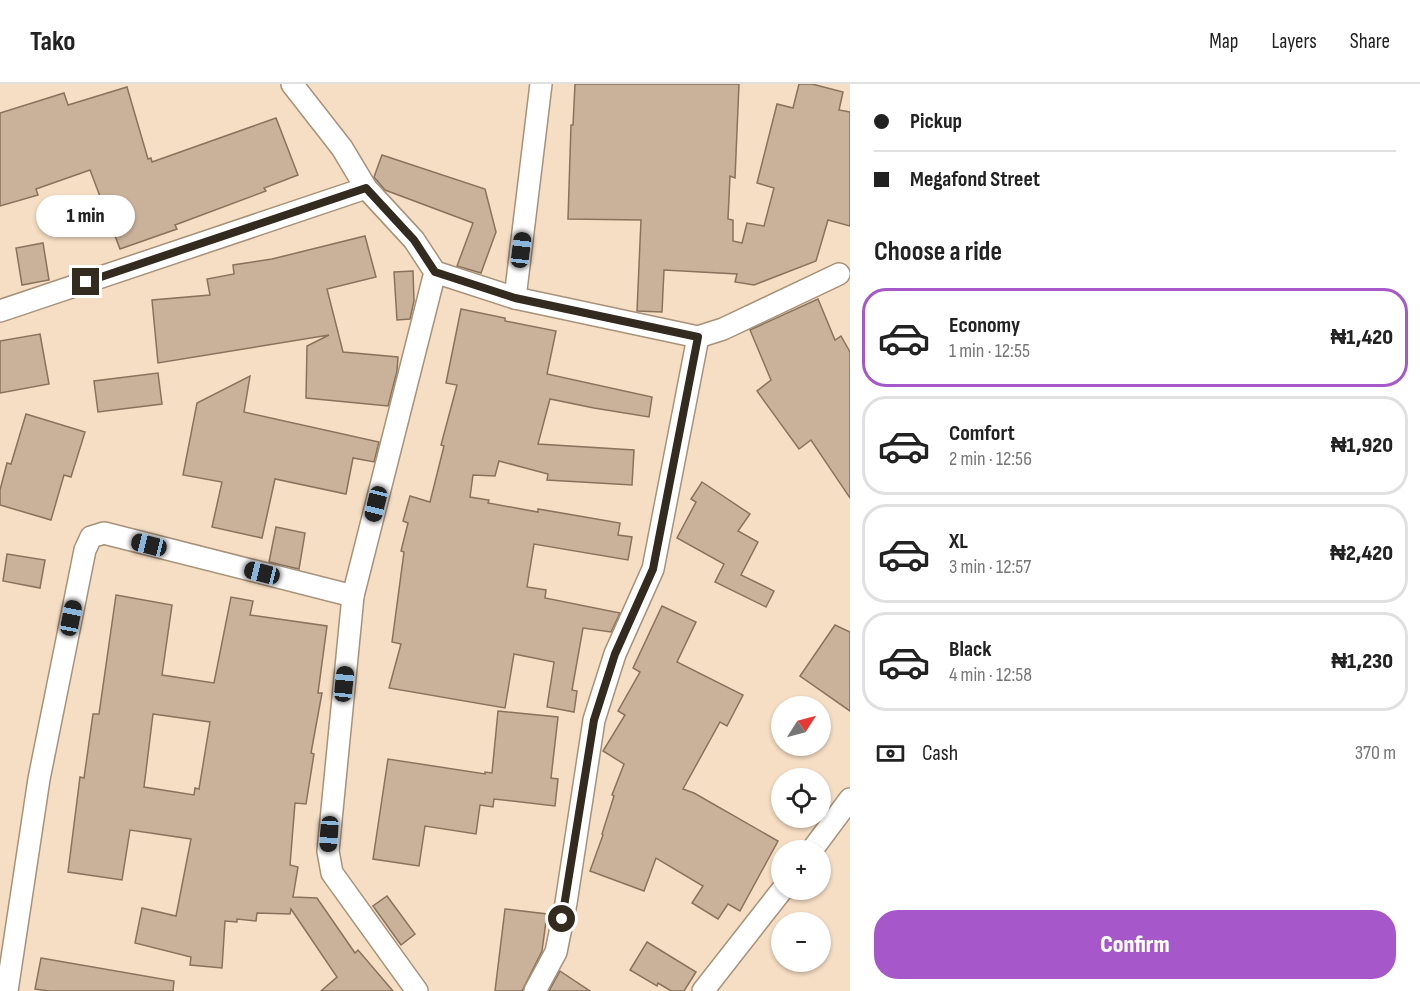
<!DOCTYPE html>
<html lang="en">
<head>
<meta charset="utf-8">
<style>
	body { margin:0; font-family:"Sofia Sans Condensed",sans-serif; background:#f6f6f6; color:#222; height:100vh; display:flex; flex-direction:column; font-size:22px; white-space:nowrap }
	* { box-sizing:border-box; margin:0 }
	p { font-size:20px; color:#767676 }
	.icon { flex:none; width:33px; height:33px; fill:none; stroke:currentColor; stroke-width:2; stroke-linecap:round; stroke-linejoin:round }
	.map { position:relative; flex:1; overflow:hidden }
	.sheet { display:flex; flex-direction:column; background:#fff; width:570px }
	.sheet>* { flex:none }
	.hud { display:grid; align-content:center; height:132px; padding:0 24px; background:#fff }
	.needle { width:39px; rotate:54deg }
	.fabs { position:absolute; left:771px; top:612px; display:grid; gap:12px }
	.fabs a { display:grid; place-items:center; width:60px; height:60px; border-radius:50%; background:#fff; box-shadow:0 2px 4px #0004; font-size:30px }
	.end { position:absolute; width:27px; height:27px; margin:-14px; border:8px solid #332a20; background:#fff; box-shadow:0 0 0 3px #fff }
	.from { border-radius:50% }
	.bubble { position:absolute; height:42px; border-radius:21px; background:#fff; box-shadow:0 2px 4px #0004; font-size:20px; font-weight:800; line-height:42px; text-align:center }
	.car { position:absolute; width:18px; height:36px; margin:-18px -9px; border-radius:8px; box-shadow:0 0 4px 2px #0007; background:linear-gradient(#222 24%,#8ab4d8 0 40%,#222 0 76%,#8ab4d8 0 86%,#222 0) }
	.hud b { display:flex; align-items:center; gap:21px; height:57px; font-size:22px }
	.hud b+b { border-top:2px solid #e0e0e0 }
	.hud i { width:15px; height:15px; background:#222 }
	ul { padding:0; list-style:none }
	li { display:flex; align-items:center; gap:18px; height:99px; margin:0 12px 9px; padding:0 12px; border:3px solid #e0e0e0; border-radius:24px }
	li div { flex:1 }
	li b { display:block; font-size:22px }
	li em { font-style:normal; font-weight:800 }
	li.active { border-color:#a657c9 }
	li>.icon { width:54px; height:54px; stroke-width:1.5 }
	h2 { padding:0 24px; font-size:27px; line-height:72px }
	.pay { display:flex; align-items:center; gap:15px; height:66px; padding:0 24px; font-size:22px }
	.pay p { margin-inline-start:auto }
	.cta { display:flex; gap:12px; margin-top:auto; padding:12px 24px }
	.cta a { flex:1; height:69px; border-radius:24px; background:#a657c9; color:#fff; font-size:24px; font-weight:800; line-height:69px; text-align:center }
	header { display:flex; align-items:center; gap:36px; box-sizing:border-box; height:84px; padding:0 30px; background:#fff; border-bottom:2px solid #e0e0e0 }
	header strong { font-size:28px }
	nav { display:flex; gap:33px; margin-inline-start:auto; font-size:21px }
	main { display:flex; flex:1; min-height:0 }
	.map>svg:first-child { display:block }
	.building { fill:#cab19a; stroke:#89725c; stroke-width:1.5; fill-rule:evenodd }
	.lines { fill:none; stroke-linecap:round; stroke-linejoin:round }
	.street-casing { stroke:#a79279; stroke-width:24 }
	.street { stroke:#fff; stroke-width:21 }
	.route { stroke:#332a20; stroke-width:8 }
</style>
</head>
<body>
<header>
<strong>Tako</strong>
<nav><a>Map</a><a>Layers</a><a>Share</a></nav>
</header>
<main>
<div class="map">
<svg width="850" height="907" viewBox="0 0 850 907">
	<rect width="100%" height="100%" fill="#f6dec4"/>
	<g class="building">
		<path d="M575,0H739L735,94L730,92L728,135L733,136V157L742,159L747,139L764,142L774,104L757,99L777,20L793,24L799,0H812L843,8L839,26L850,28V142L828,136L816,177L754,201L735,198L737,190L664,186L662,228L637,227L641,136L568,135L571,41H573Z"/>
		<path d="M127,3L148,75L151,74L152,78L276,34L298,91L264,104L266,107L175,141L177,145L120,165L90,86L36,105L38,111L0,122V29L64,9L68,21Z"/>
		<path d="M382,71L485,105L496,148L481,189L457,182L473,139L385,106L374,93Z"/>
		<path d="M365,152L376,193L327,205L343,268L398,273L397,287L388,322L306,314L307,262L329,251L158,279L152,216L210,211L207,195L234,190L233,181L272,175Z"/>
		<path d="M43,159L49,196L22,201L16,164Z"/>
		<path d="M413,187L414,217L410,235L397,236L394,188Z"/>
		<path d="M818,215L835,256L841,252L850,268V414L811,356L799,365L757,307L771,296L750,246Z"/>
		<path d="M461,225L505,234V237L556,247L547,290L652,313L649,333L594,324L550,315L538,360L634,366L632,401L547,396L548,390L499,377L495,392L473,391L470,413L489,416L488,419L538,428V425L620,439L618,451L632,453L628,476L534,460L527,503L546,506L545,514L620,529L611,548L583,544L572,606L577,607L574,628L547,623L554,578L514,570L505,624L389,604L401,560L392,558L404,468L401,467L408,439L403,437L410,412L430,418L444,362L441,361L457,301L446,299Z"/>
		<path d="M40,250L49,300L0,309V257Z"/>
		<path d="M158,289L162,320L98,328L94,297Z"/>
		<path d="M250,292L244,328L379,358L374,378L353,374L346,410L275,395L262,454L212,443L222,398L183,391L197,319Z"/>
		<path d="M26,330L85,348L71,393L64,391L51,436L0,421V406L7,379L11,380Z"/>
		<path d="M702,398L750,430L738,447L758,458L741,491L774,507L766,523L715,498L724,480L677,454L696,418L691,415Z"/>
		<path d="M276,443L305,449L299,485L269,478Z"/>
		<path d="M7,470L45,476L40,504L3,497Z"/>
		<path d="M116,511L172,521L162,591L214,599L231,513L253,517L250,531L327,542L318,609H322L311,669L314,670L306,720L295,719L290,781L298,783L293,813L317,814L355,869L358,866L393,907H321L337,893L291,825L290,830L257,829L256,837L237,835V838L225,837L222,884L190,881L191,873L135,859L142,824L176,832L191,755L130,746L122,796L68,788L80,693L84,694L93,630H99ZM153,630L210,638L199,705L195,704L194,711L144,703Z"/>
		<path d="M662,522L696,538L677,578L743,611L727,642L720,638L683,705L694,709L778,757L740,827L728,820L718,835L692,819L703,802L656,774L644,807L590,787L603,751L602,750L614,712L612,711L624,680L603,667L625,631L618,627L640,588L633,584Z"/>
		<path d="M835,541L850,548V627L800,592Z"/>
		<path d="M498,627L558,633L551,694L558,695L555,722L494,715L493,723L480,721L476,750L425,742L419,782L373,775L388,675L485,690V688L492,689Z"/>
		<path d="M387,812L415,850L401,861L373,822Z"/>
		<path d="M505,825L547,830L542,867L522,907H495Z"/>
		<path d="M647,858L696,888L684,907H671L658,899L657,902L630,886Z"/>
		<path d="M41,874L174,897L173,907H49L35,905Z"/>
		<path d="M560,887L590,907H549Z"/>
	</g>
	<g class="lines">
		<g class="street-casing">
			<g id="street">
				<path d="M292,0L342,64L366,104L414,156L435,188L353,512L328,767L332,789L417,907"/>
				<path d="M435,188L515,214L698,253L723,245L839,190"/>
				<path d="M515,214L541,0"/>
				<path d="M0,227L366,104"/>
				<path d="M812,766L850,715"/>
				<path d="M7,907L39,695L85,466L91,453L104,449L353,512"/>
				<path d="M535,907L556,868L566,819L594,636L615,570L653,485L698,253"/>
				<path d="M703,907L782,806"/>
			</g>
		</g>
		<use href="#street" class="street"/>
	</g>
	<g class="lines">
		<path class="route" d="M86,198L366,104L414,156L435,188L515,214L698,253L653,485L615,570L594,636L562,835"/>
	</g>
</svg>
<div class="fabs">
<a><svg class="needle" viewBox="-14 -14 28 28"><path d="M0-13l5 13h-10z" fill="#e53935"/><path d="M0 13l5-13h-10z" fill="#767676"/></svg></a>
<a><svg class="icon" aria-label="locate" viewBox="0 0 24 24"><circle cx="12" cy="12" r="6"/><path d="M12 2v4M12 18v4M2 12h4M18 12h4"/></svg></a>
<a>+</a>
<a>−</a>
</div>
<i class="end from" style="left:562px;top:835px"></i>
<i class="end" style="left:86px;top:198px"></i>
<div class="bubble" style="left:36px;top:111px;width:99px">1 min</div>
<i class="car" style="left:521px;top:166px;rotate:7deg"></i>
<i class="car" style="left:376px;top:420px;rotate:194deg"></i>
<i class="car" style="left:149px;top:461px;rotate:284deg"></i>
<i class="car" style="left:262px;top:489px;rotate:284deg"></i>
<i class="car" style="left:71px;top:534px;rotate:11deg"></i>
<i class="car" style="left:344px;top:600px;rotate:6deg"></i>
<i class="car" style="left:329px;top:750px;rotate:184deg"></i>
</div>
<section class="sheet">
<div class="hud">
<b><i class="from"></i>Pickup</b>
<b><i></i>Megafond Street</b>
</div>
<h2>Choose a ride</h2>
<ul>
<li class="active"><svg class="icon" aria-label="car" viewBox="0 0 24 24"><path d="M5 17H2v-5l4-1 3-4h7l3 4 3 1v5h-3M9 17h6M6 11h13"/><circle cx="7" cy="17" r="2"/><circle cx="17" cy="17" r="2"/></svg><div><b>Economy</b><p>1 min · 12:55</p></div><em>₦1,420</em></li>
<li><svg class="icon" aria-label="car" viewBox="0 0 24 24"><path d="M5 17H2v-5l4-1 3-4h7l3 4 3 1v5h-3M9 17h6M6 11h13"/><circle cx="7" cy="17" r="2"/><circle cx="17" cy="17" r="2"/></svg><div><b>Comfort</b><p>2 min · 12:56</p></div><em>₦1,920</em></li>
<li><svg class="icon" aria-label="car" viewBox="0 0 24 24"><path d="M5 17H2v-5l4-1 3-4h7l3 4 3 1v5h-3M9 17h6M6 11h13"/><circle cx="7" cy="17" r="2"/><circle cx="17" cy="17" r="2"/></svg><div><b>XL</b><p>3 min · 12:57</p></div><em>₦2,420</em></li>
<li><svg class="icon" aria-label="car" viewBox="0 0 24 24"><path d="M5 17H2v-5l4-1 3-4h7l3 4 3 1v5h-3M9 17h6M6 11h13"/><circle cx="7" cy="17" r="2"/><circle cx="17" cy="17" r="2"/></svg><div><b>Black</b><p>4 min · 12:58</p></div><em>₦1,230</em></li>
</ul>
<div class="pay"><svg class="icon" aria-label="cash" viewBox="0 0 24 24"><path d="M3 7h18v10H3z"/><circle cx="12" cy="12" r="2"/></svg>Cash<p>370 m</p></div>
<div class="cta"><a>Confirm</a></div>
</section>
</main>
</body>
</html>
